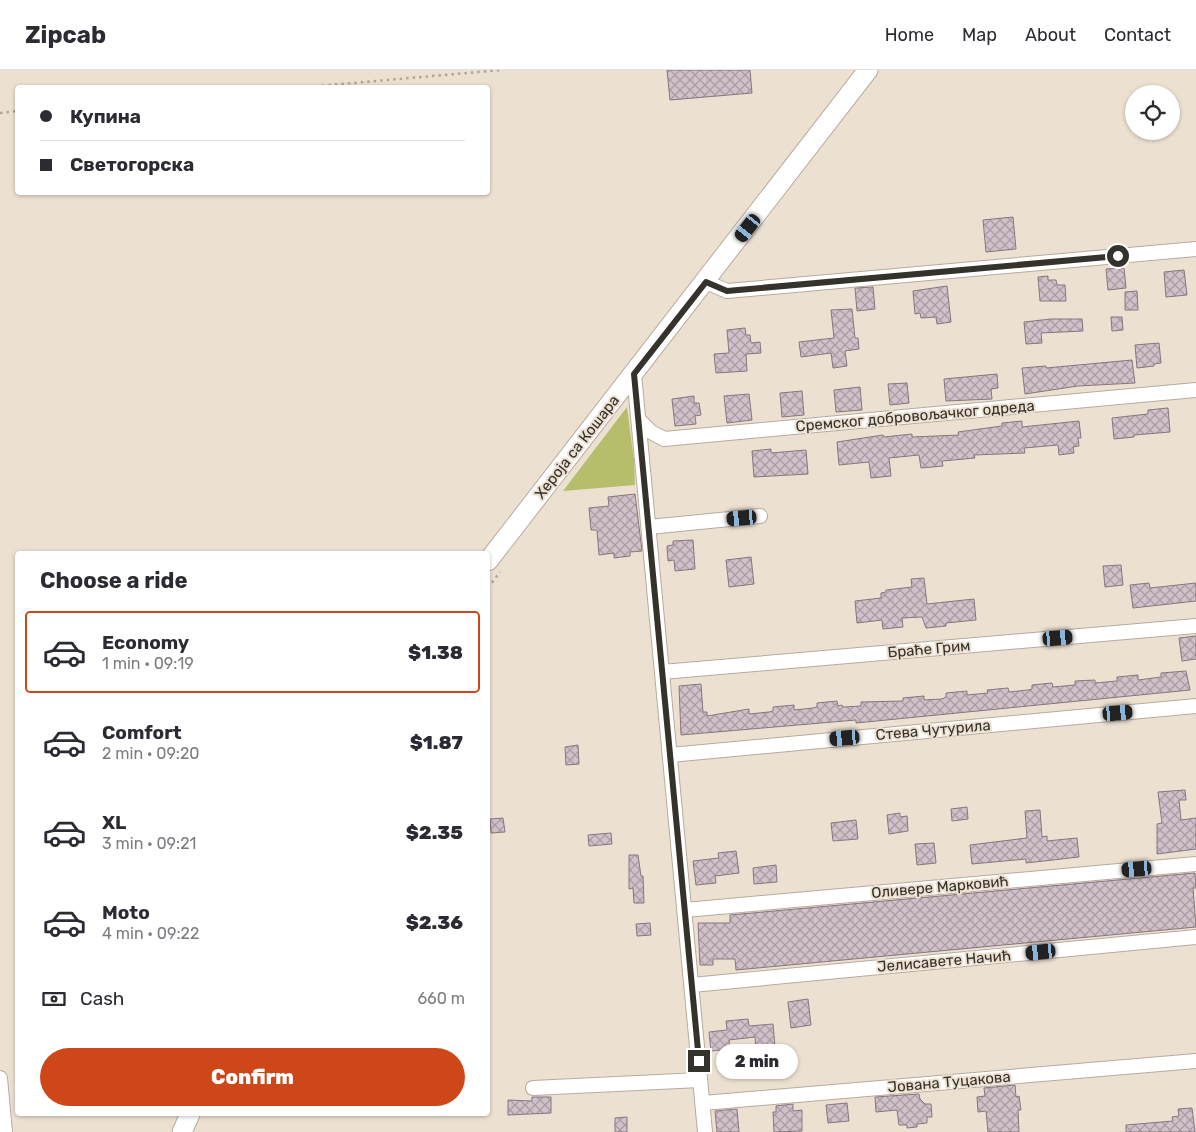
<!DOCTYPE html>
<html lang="en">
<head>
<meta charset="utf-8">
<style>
	body { margin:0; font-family:Rubik,sans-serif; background:#f2f2f3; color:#2b2b33; height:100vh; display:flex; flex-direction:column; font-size:19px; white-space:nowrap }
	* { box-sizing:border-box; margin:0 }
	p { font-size:16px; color:#7c7c81 }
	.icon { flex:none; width:28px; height:28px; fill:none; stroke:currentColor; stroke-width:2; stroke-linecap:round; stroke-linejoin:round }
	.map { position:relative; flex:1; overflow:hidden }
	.drawer { position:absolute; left:15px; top:481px; width:475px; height:565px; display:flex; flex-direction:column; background:#fff; border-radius:5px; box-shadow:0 1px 4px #0004 }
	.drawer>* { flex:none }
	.banner { position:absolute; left:15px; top:15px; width:475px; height:110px; border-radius:5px; box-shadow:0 1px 4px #0004; display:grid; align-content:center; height:110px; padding:0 25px; background:#fff }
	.fabs { position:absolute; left:1125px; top:15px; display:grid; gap:10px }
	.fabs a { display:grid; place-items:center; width:55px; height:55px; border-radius:50%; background:#fff; box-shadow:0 1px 4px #0004; font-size:25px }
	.end { position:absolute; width:22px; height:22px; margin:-11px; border:6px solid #35312b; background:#fff; box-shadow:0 0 0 2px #fff }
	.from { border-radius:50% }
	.bubble { position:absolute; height:35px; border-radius:18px; background:#fff; box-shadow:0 1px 4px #0004; font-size:16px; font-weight:800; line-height:35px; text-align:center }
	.car { position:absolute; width:15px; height:30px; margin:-15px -8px; border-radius:6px; box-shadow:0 0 4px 1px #0007; background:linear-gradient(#222 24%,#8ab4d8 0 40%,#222 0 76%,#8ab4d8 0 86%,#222 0) }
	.banner b { display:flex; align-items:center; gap:18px; height:48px; font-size:19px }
	.banner b+b { border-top:1px solid #e1e1e2 }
	.banner i { width:12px; height:12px; background:#2b2b33 }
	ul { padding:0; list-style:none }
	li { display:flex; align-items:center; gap:15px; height:82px; margin:0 10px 8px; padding:0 15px; border:2px solid transparent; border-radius:5px }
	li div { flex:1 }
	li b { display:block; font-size:19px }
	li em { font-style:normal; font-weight:800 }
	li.selected { border-color:#ce4718 }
	li>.icon { width:45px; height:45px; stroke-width:1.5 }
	h2 { padding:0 25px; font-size:22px; line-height:60px }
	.pay { display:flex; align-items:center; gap:12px; height:55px; padding:0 25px; font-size:19px }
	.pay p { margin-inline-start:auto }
	.button { display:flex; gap:10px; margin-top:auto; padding:10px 25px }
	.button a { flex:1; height:58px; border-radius:30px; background:#ce4718; color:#fff; font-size:20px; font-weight:800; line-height:58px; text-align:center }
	header { display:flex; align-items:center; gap:30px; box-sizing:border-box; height:70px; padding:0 25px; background:#fff; border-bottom:1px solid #e1e1e2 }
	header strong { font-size:24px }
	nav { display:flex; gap:28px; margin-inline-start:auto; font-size:18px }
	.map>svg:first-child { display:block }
	.green { fill:#b6be6c }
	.building { fill:url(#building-cross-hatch); stroke:#86767e }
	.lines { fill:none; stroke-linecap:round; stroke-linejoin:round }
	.street-casing { stroke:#b7ab9e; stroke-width:16 }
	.secondary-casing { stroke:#b7ab9e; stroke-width:21 }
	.path { stroke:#afa599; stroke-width:2.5; stroke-dasharray:2.5 4; stroke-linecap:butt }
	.street { stroke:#fff; stroke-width:14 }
	.secondary { stroke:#fff; stroke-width:19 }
	.route { stroke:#35312b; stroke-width:6 }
	.labels { text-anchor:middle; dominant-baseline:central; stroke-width:4; stroke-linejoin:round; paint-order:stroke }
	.street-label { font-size:15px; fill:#35312b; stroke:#ece0d1 }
</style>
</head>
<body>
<header>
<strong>Zipcab</strong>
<nav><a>Home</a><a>Map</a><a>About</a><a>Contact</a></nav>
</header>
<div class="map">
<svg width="1196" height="1062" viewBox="0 0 1196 1062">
	<defs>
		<pattern id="building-cross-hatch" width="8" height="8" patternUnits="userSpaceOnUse" patternTransform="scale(1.25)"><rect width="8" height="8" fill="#d1bfc9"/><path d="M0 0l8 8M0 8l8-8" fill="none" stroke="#aa9ca3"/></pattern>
	</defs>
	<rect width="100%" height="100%" fill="#ece0d1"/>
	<path class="green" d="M627,337L634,390L635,415L563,421Z"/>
	<g class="building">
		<path d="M667,0H750L752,23L670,30Z"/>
		<path d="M1013,147L1016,179L986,182L983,150Z"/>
		<path d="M1124,198L1126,218L1108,220L1106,199Z"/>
		<path d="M1184,200L1187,225L1166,227L1164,202Z"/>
		<path d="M1048,206V210H1056L1057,215H1065L1066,231H1040L1038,207Z"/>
		<path d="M947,216L951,252L937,254L936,247L921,248L920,243L915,244L913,221Z"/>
		<path d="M873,217L875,239L857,241L855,218Z"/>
		<path d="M1137,221L1138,240H1125V222Z"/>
		<path d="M852,239L855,268H858L859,279L845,281L847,296L833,298L831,283L801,287L799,272L834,268L831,240Z"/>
		<path d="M1111,247H1122L1123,260L1112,261Z"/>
		<path d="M1051,249H1082L1083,261L1041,263L1042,273L1026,274L1024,252Z"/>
		<path d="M745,258L746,265H750L751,273L760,272L761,283L746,284L747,301L716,303L714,284L729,283L727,260Z"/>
		<path d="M1159,273L1161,293L1154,294V296L1137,298L1135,275Z"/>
		<path d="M1132,290L1135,313L1078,316L1025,324L1022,298L1046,296V298Z"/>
		<path d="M997,304L998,318L991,319L992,329L946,331L944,309Z"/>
		<path d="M907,313L909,333L890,335L888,314Z"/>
		<path d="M860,317L862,340L836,342L834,320Z"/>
		<path d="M802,321L804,345L782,347L780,323Z"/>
		<path d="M749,324L752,350L727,353L724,326Z"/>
		<path d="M694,326V333H699L701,345L695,346L696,354L675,356L672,329Z"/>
		<path d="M1168,338L1170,362L1134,365V367L1114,369L1112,348L1148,344V340Z"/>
		<path d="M1022,351V357L1079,351L1081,368H1078L1079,376L1073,377L1074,383L1059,385L1058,375L1024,378L1025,383L974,385L975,388L942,391L943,396L921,398L919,385L889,388L891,406L871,408L869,392L839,395L837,372L883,365L884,367L912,364V367L959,365L958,362L1002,356V353Z"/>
		<path d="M771,379V383L806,380L808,404L754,407L752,381Z"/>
		<path d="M635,424L642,481L630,482V486L614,488V483L599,485L597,460H591L589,438L609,436L608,427Z"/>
		<path d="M693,470L695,499L675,501L674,490L668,491L667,476L673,475V471Z"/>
		<path d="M751,487L754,514L729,517L726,490Z"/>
		<path d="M1121,495L1123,515L1105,517L1103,496Z"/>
		<path d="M924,508L927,534L974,529L976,550L946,553V556L926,558L922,547L902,548L903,557L883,559L882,550L857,553L855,531L881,528V523L886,522V520L912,517L911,509Z"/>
		<path d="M1149,513L1150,518L1196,513V531L1133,538L1130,515Z"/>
		<path d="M1196,566V589L1182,591L1179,568Z"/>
		<path d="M1186,601L1190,620L856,653V650L681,665L679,616L701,614L703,642H707V646L749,639V644L769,642L773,641V637L794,635V640L813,638L817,637V633L837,631L838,636L842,635L843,637L861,636V632L903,631V628L924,626V630L942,629L946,627V623L967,621V625L988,623L987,620L1008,618L1009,622L1028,620L1032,619V615L1052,613L1053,617L1075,615V611L1095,610V613L1117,611V607L1138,605V610L1161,607V603Z"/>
		<path d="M578,675L579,694L566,695L565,677Z"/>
		<path d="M1185,720L1186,730H1179L1181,750L1196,748V779L1157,784V754L1162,753L1158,722Z"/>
		<path d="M967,737L968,749L952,751L951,739Z"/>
		<path d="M1040,740L1042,767L1047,766V771L1077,768L1079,787L1026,793V789L972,794L970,775L1027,768L1025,741Z"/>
		<path d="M900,743V747L907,746L908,761L889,764L887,745Z"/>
		<path d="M503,748L505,762L491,763L490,749Z"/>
		<path d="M856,750L858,769L833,771L831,753Z"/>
		<path d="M611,763L612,774L589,776L588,765Z"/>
		<path d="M934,773L936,793L917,795L915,774Z"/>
		<path d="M736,781L739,803L715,806L716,813L696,815L693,791L719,788L718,783Z"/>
		<path d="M629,785H638L641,806H643L644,833H634L633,818L629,819Z"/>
		<path d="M776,795L777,812L754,814L753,798Z"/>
		<path d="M1195,803L1196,818H1193L1196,857L736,900L735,889H713V895H700L698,853H730V845Z"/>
		<path d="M650,853L651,865L637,866L636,854Z"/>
		<path d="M808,929L811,955L791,958L788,932Z"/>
		<path d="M748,949L749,956L773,954L775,977L756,978L755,967L729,970L730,979L711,981L709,962L727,960L726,951Z"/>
		<path d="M1015,1015L1016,1027L1019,1026L1021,1040H1018L1019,1062H988L986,1041L978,1042L977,1027L985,1026L984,1018Z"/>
		<path d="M919,1024L920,1029L925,1034H931L932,1047H927V1053L917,1054V1057L907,1058V1055H899L897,1040L876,1042L875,1027Z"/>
		<path d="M532,1027H551V1043L508,1045V1030L532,1031Z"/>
		<path d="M847,1033L849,1051L828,1053L826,1035Z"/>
		<path d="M793,1034V1041L802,1040V1061L774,1062L773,1042H776V1036Z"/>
		<path d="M1192,1038L1195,1062H1126V1055L1173,1051L1172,1047L1179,1046L1178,1039Z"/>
		<path d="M737,1039L739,1062H717L715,1041Z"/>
		<path d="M627,1047V1062H615V1048Z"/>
	</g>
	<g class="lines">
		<g class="street-casing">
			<g id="street">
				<path d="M706,212L727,221L1196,179"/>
				<path d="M634,304L705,1062"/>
				<path d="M640,351L651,362L664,369L1196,320"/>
				<path d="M649,457L760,446"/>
				<path d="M662,602L1196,556"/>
				<path d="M670,685L1196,636"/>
				<path d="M685,840L1196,794"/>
				<path d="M692,915L1196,867"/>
				<path d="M0,1008L5,1062"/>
				<path d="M533,1018L700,1010"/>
				<path d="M703,1033L1196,991"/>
			</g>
		</g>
		<g class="secondary-casing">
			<g id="secondary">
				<path d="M488,491L868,0"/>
				<path d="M182,1062L190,1044"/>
			</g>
		</g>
		<g class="path">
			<path d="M296,18L501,0"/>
			<path d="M0,43L18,41"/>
			<path d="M488,518L500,502"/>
		</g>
		<use href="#street" class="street"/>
		<use href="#secondary" class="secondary"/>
	</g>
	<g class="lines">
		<path class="route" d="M699,991L634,304L706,212L727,221L1118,186"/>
	</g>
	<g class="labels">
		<g class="street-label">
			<text transform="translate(915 346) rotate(-5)">Сремског добровољачког одреда</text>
			<text transform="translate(577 377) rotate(-52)">Хероја са Кошара</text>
			<text transform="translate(929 579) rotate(-5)">Браће Грим</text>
			<text transform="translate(933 660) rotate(-5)">Стева Чутурила</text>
			<text transform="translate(940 817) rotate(-5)">Оливере Марковић</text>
			<text transform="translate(944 891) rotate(-5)">Јелисавете Начић</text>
			<text transform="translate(949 1012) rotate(-5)">Јована Туцакова</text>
		</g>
	</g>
</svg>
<div class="fabs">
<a><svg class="icon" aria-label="locate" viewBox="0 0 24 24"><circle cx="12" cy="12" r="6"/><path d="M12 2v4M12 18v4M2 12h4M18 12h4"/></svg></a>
</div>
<i class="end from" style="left:1118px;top:186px"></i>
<i class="end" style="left:699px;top:991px"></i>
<div class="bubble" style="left:716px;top:974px;width:82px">2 min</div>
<i class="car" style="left:748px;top:158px;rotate:218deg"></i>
<i class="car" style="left:742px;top:448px;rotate:265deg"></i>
<i class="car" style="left:1058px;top:568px;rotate:85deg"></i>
<i class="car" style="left:1118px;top:643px;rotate:85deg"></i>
<i class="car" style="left:845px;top:668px;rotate:265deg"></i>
<i class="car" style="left:1137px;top:799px;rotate:265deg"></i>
<i class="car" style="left:1041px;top:882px;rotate:264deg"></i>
<div class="banner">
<b><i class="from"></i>Купина</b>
<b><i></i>Светогорска</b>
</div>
<section class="drawer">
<h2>Choose a ride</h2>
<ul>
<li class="selected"><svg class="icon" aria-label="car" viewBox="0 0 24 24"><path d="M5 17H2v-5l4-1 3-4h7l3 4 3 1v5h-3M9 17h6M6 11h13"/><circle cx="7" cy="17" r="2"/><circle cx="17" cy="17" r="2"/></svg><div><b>Economy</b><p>1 min · 09:19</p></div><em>$1.38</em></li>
<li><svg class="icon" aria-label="car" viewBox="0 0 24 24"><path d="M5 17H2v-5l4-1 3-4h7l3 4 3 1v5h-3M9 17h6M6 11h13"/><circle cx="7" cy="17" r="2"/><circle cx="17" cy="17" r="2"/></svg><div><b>Comfort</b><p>2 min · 09:20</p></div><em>$1.87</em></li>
<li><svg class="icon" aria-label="car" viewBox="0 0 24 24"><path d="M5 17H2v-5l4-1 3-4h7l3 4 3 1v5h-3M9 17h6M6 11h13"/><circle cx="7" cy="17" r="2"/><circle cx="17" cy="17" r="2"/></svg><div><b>XL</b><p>3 min · 09:21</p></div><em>$2.35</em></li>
<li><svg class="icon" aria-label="car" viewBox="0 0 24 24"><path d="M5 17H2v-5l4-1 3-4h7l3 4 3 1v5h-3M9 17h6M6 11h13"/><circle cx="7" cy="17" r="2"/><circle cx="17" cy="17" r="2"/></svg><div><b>Moto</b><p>4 min · 09:22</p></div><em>$2.36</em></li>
</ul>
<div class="pay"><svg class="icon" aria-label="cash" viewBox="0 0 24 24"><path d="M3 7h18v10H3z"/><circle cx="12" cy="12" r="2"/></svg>Cash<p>660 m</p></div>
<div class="button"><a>Confirm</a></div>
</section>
</div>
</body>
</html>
